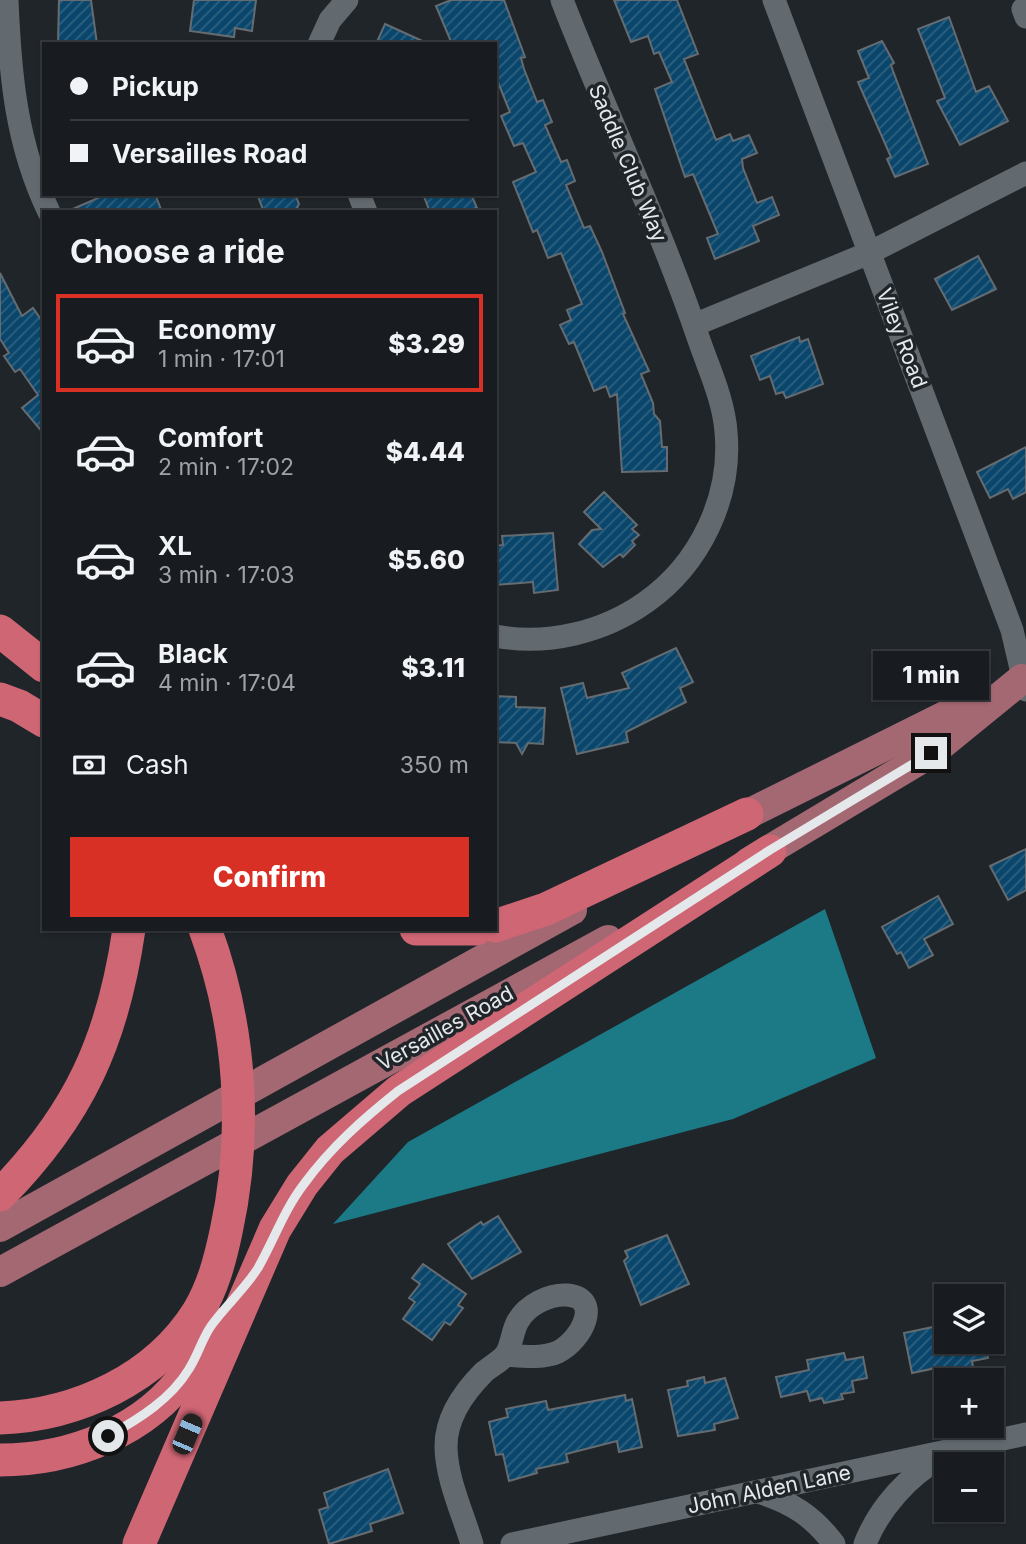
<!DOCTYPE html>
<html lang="en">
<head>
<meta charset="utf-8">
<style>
	body { margin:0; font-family:Inter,sans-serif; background:#25292d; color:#f1f3f6; height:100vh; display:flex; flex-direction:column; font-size:26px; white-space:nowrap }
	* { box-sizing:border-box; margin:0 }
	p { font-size:23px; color:#9fa1a5 }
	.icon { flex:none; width:38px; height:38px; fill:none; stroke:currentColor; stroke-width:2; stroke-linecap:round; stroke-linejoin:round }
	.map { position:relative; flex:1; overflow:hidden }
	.side { position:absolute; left:42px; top:210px; width:455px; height:721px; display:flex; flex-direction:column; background:#181c20; border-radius:0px; box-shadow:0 2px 5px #0004,0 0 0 2px #363a3e }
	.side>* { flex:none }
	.top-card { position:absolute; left:42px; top:42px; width:455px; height:154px; border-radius:0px; box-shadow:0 2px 5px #0004,0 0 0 2px #363a3e; display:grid; align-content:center; height:154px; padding:0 28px; background:#181c20 }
	.buttons { position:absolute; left:934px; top:1284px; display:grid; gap:14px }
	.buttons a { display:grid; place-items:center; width:70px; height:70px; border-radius:0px; background:#181c20; box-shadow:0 2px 5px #0004,0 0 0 2px #363a3e; font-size:35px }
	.end { position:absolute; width:32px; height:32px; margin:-16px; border:9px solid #e4e8eb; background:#111; box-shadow:0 0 0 4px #111 }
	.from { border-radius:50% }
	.bubble { position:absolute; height:49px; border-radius:0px; background:#181c20; box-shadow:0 2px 5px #0004,0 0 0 2px #363a3e; font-size:23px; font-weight:800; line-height:49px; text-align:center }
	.car { position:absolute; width:21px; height:42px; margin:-21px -10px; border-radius:9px; box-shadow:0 0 5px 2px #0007; background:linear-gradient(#222 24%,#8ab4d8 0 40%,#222 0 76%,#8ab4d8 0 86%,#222 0) }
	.top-card b { display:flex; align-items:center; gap:24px; height:66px; font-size:26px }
	.top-card b+b { border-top:2px solid #363a3e }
	.top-card i { width:18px; height:18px; background:#f1f3f6 }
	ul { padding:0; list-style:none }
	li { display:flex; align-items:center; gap:21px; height:98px; margin:0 14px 10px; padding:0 14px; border:4px solid transparent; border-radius:0px }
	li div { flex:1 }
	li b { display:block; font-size:26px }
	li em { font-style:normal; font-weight:800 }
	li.selected { border-color:#d93025 }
	li>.icon { width:63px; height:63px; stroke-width:1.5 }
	h2 { padding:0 28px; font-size:32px; line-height:84px }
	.pay { display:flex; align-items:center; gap:18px; height:77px; padding:0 28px; font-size:26px }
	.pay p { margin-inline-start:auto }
	.action { display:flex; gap:14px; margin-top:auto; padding:14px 28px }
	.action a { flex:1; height:80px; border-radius:0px; background:#d93025; color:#fff; font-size:28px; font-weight:800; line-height:80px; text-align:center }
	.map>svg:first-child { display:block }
	.water { fill:#1c7a86 }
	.building { fill:url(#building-hatch); stroke:#656c71; stroke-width:2 }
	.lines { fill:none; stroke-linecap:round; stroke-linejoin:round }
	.minor { stroke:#636a6f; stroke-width:23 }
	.major { stroke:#a46872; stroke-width:30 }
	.highway { stroke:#cf6674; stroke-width:33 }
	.route { stroke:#e4e8eb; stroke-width:9 }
	.labels { text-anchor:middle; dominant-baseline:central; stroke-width:7; stroke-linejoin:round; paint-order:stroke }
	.street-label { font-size:21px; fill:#e4e8eb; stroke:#20252a }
</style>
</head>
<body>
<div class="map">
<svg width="1026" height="1544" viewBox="0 0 1026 1544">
	<defs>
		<pattern id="building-hatch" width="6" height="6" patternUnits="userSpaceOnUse" patternTransform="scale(1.75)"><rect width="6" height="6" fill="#0a466b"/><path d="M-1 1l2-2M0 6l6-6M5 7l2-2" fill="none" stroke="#2e6180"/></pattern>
	</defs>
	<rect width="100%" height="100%" fill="#20252a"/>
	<path class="water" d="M825,909L876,1058L733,1119L333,1224L408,1142Z"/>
	<g class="building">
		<path d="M59,0H91L97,44H58Z"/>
		<path d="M194,0H256L252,31L235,28L234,37L190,31Z"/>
		<path d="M451,0H504L525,57L521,58L524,69L537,102L543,100L552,122L545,125L561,162L567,160L575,181L566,185L584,228L590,226L602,252L625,313L623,314L649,371L641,374L653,403L654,414L660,421L662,447H667V471L622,472L617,394L610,397L606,386L594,391L574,342L569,344L560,325L571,320L567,310L582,304L561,253L548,258L537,230L533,232L513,182L536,172L523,143L514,146L501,116L510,112L495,75V44H452L436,6Z"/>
		<path d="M614,0H677L698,54L684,59L716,140L730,134L733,141L749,135L757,153L742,159L743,168L757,203L772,197L779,215L753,226L759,241L715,259L707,238L718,234L693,174L685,177L655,89L672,82L659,52L654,54L648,36L631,42Z"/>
		<path d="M949,17L976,92L989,86L1008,121L960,145L937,101L945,98L918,29Z"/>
		<path d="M385,24L429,44H376Z"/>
		<path d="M882,41L894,63L891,65L893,71L928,164L895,177L887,159L891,157L858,82L869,78L858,51Z"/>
		<path d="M107,194H155L162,212H66Z"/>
		<path d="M257,194H295L299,204L295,212H264Z"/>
		<path d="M423,194H471L477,208L468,212H430Z"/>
		<path d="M978,256L996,289L952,310L935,279Z"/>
		<path d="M0,273L22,316L33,308L44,324V434L22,408L38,395L20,369L15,372L4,356L9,353L0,339Z"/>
		<path d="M799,337L800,342L808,339L823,384L786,398L783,392L776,394L770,376L760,380L751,356Z"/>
		<path d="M1026,447V492L1013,499L1008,489L990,498L977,472Z"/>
		<path d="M604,492L637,525L632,529L639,535L632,541L635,545L623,557L620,554L603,567L579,544L592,530L601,529L584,512Z"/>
		<path d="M553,533L558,590L534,593L533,582L495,585V546L503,545L502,536Z"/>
		<path d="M676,648L693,682L680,688L686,702L626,732L628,742L577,754L561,688L583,683L587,698L629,688L622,673Z"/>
		<path d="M495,696L516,697V707L545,708L543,744L528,743L522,754L516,743L495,742Z"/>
		<path d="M1026,849V890L1008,900L990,866Z"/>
		<path d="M938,896L953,924L924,939L933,955L909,968L901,952L897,954L882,927Z"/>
		<path d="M498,1216L521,1252L472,1279L448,1244L481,1222L483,1225Z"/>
		<path d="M667,1235L689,1284L641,1305L624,1261L628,1257L625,1251Z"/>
		<path d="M423,1264L466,1294L458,1305L463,1308L450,1325L445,1322L432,1340L403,1319L415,1302L409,1298L420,1284L412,1278Z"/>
		<path d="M947,1324V1342H985L988,1358L972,1361L973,1367L942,1373L941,1367L912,1373L904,1333Z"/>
		<path d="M844,1353L846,1360L863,1357L867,1378L852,1381L854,1392L841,1394L843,1399L824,1403L822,1398L810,1401L807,1391L781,1397L776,1377L809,1370L807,1360Z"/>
		<path d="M704,1377L705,1383L725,1378L738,1418L714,1424L715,1430L678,1436L668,1390L688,1386L687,1381Z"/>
		<path d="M625,1395L626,1401L632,1399L642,1447L619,1452L617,1441L566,1454L568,1462L536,1469L537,1473L509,1481L503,1454L496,1455L489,1422L508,1417L506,1409L546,1401L548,1410Z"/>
		<path d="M388,1469L403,1513L370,1524L372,1531L329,1544L319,1510L328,1507L324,1493Z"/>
	</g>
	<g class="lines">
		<g class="minor">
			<path d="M7,0C10,74 16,144 49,212"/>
			<path d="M774,0L1012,630L1026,690"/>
			<path d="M1023,9L1026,17"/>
			<path d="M319,44L330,20L347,0"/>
			<path d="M359,194L366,212"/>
			<path d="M694,325L869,253L1026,173"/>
			<path d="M495,636C548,646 604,632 646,602C700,564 732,497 726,432C724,401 709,369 699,340C660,225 606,114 562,0"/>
			<path d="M758,1492C791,1502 813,1516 834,1544"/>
			<path d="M472,1544C463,1514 446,1478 446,1446C446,1418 464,1392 484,1372C490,1367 499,1362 505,1356C512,1346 512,1331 518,1321C527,1305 549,1294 567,1295C603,1298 582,1340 558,1352C543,1359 521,1356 505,1355"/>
			<path d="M512,1544L1026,1434"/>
			<path d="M865,1544C879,1508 909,1475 942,1457"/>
		</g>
		<g class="major">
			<path d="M726,825L979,699"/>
			<path d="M749,862L931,753L1022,679"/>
			<path d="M0,1227L572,910"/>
			<path d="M0,1272L608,940"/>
		</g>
		<g class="highway">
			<path d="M0,631L44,666"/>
			<path d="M0,699L19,706L44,721"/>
			<path d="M495,926L546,909L747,814"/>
			<path d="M416,929H476"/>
			<path d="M0,1195C79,1115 113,1040 129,929"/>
			<path d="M0,1418C77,1415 156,1379 198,1312C213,1287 220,1260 226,1232C248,1132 241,1026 205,929"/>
			<path d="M0,1460C71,1460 147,1431 188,1371C198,1356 202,1337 213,1323"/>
			<path d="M139,1544L275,1229L302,1185L330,1150L399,1091L770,851"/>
		</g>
	</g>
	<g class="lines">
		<path class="route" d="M108,1436C139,1419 171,1399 189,1369C198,1355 202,1339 211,1326C225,1306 245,1289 258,1268C274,1240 284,1210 304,1184C331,1147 363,1119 398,1091L770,850L931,753"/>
	</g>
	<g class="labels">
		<g class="street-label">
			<text transform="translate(628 163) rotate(67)">Saddle Club Way</text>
			<text transform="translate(902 338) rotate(69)">Viley Road</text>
			<text transform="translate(445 1028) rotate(-29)">Versailles Road</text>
			<text transform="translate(769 1489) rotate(-12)">John Alden Lane</text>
		</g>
	</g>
</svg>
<div class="buttons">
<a><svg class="icon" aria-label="layers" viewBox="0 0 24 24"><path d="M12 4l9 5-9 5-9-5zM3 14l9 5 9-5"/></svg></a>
<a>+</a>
<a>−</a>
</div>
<i class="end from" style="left:108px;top:1436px"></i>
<i class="end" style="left:931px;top:753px"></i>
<div class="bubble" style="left:873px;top:651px;width:116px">1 min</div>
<i class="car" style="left:187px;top:1434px;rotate:23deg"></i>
<div class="top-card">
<b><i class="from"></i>Pickup</b>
<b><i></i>Versailles Road</b>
</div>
<section class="side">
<h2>Choose a ride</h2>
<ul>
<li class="selected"><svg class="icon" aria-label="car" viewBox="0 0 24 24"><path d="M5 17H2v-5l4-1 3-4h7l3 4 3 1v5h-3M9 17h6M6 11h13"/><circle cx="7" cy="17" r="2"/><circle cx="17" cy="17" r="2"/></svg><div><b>Economy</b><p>1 min · 17:01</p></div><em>$3.29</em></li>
<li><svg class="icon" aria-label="car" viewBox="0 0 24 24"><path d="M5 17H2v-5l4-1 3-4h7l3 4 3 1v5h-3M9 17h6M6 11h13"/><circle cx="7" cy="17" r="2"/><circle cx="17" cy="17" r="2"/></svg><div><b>Comfort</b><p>2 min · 17:02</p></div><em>$4.44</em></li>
<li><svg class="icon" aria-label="car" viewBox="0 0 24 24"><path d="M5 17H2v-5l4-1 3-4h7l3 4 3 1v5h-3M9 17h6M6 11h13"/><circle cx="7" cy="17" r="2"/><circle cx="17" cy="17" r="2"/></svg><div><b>XL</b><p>3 min · 17:03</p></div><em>$5.60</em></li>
<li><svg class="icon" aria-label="car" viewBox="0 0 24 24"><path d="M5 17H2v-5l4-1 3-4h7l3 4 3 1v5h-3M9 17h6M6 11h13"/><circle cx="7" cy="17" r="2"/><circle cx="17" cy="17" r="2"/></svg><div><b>Black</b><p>4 min · 17:04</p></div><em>$3.11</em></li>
</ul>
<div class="pay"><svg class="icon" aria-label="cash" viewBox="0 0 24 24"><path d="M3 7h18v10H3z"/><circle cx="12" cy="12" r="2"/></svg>Cash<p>350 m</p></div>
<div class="action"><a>Confirm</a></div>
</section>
</div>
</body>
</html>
